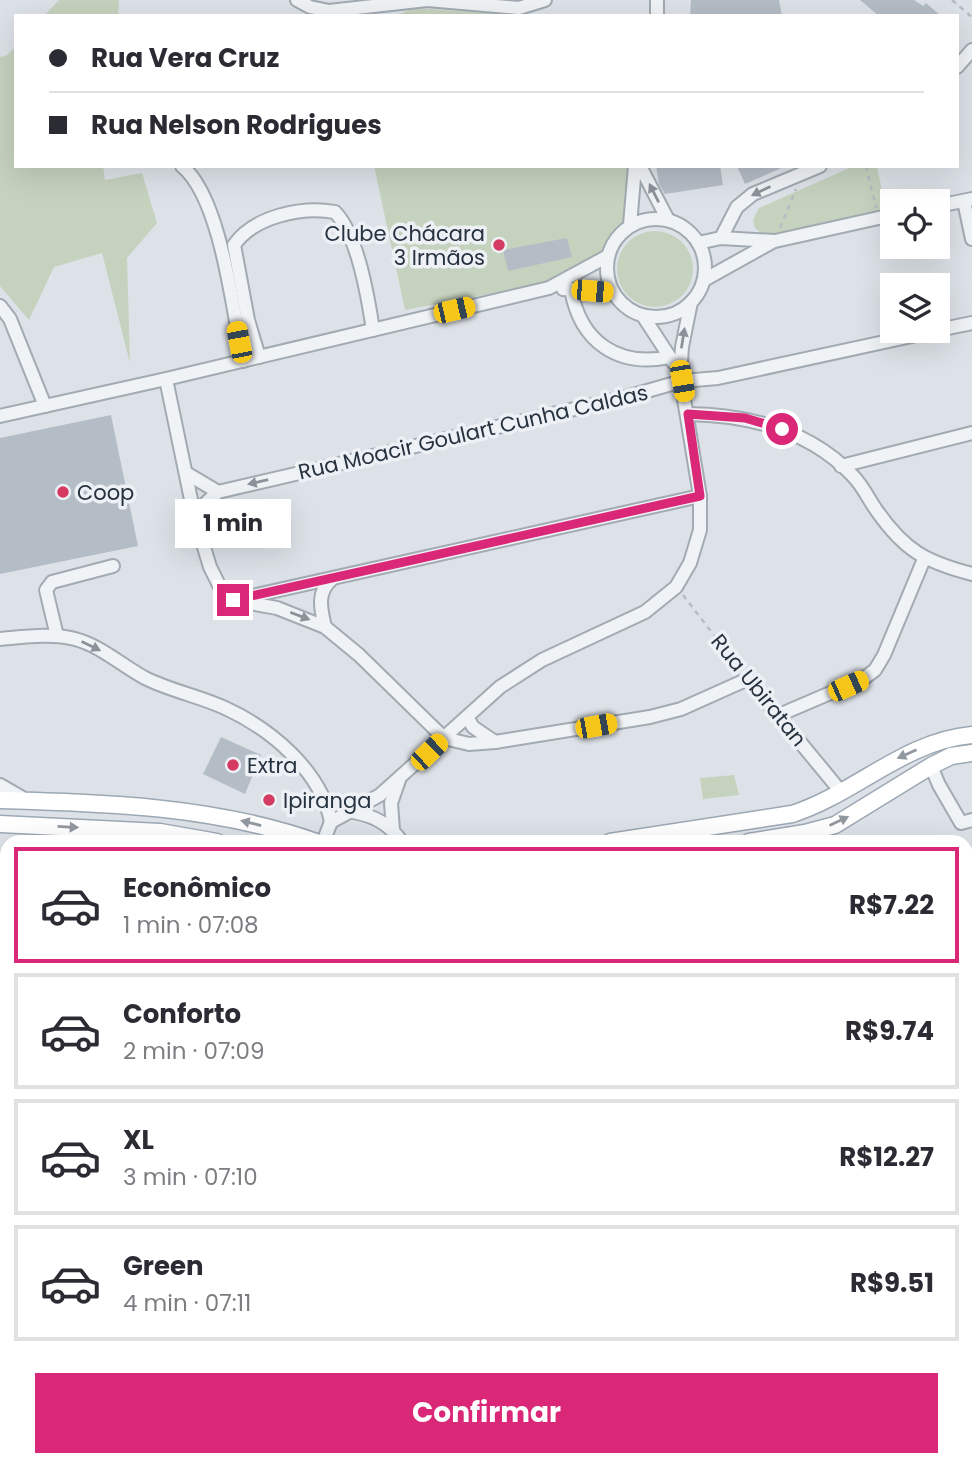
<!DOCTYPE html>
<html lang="pt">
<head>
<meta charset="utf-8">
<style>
	body { margin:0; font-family:Poppins,sans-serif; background:#f2f2f3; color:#2b2b33; height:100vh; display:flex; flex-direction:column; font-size:26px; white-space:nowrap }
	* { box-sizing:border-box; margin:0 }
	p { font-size:23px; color:#7c7c81 }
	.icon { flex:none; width:38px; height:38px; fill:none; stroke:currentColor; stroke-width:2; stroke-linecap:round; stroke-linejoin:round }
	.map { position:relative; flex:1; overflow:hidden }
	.panel { position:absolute; left:0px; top:835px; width:973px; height:632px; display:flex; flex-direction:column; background:#fff; border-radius:21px 21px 0 0; box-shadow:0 7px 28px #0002 }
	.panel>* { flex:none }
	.guide { position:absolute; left:14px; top:14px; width:945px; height:154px; border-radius:0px; box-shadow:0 7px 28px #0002; display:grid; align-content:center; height:154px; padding:0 35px; background:#fff }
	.controls { position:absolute; left:880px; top:189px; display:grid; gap:14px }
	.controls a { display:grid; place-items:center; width:70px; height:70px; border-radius:0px; background:#fff; box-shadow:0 7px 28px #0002; font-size:35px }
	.end { position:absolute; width:32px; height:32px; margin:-16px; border:9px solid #db2777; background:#fff; box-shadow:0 0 0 4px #fff }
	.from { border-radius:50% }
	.bubble { position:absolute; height:49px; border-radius:0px; background:#fff; box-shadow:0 7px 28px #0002; font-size:23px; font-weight:700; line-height:49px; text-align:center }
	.car { position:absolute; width:21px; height:42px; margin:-21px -10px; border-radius:9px; box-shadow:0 0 5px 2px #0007; background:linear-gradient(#f5c518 24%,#345 0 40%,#f5c518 0 76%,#345 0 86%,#f5c518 0) }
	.guide b { display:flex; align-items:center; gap:24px; height:66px; font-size:26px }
	.guide b+b { border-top:2px solid #e1e1e2 }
	.guide i { width:18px; height:18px; background:#2b2b33 }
	ul { padding:12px 0 0; list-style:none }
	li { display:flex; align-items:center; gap:21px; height:116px; margin:0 14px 10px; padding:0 21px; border:4px solid #e1e1e2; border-radius:0px }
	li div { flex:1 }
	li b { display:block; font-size:26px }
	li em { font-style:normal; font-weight:700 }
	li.selected { border-color:#db2777 }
	li>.icon { width:63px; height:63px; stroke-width:1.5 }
	.action { display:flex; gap:14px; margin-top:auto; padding:14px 35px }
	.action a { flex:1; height:80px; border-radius:0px; background:#db2777; color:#fff; font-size:28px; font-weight:700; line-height:80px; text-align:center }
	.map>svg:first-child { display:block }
	.green { fill:#c5d2be }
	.building { fill:#b4bcc5 }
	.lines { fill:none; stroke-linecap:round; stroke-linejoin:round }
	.minor-casing { stroke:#a2aab2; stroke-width:16 }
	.major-casing { stroke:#9ca8b4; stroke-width:19 }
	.path { stroke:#b7bdc3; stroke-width:2.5; stroke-dasharray:5 5; stroke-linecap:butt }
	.minor { stroke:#f0f3f6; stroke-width:12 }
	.major { stroke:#fff; stroke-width:16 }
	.oneway { fill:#8b929a }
	.oneway2 { fill:#92989f }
	.route { stroke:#db2777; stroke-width:9 }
	.poi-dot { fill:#d53a62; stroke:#edf1f5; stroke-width:2.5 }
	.labels { text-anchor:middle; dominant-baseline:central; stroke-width:7; stroke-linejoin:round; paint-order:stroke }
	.poi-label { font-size:21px; fill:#26323f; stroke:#edf1f5; text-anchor:start }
	.street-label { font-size:21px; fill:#26323f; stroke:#edf1f5 }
</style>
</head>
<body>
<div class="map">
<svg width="972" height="1465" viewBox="0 0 972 1465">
	<rect width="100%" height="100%" fill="#dde2e8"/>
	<g class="green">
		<path d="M59,0H119L118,16H44Z"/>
		<path d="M415,8L517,15V16H394Z"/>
		<path d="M16,46V166H103L105,180L142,173L157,223L127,258L130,363L102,253L54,267L29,320L0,286V57L7,55Z"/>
		<path d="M374,166H628L625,223L610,237L603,253L547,283L405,310Z"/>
		<path d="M854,166H877L886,210L795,232L766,237L755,228L753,220L759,208Z"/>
		<circle cx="655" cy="269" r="38"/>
		<path d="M734,775L739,795L703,799L700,778Z"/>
		<path d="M691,1460H841L840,1465H692Z"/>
	</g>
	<g class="building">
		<path d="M691,0H779L782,16H690Z"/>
		<path d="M860,0H914L923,6L926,3L941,16H879Z"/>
		<path d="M656,166H720L723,185L665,194L659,184Z"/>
		<path d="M737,166H786L745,184Z"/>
		<path d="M567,238L572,257L508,271L503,250Z"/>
		<path d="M111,415L138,546L0,574V438Z"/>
		<path d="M221,737L261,755L245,794L203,774Z"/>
	</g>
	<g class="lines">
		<g class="minor-casing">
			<g id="minor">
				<path d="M297,0L310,7L329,11L427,0L519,8L545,0"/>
				<path d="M657,16V0"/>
				<path d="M957,67L972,50"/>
				<path d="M182,166C221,198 233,311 243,361"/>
				<path d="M640,166L668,220"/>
				<path d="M964,201L972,239"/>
				<path d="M938,206L972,199"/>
				<circle cx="656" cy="268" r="49"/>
				<path d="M630,225L635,166"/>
				<path d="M721,238L737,207L753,194L820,166"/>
				<path d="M698,243L721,238L775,241L892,215"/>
				<path d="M704,280L774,241"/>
				<path d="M563,289L613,293"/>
				<path d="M571,289C580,342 618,368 670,357"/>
				<path d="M0,306L10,319L45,406"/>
				<path d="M643,316L673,362"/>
				<path d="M938,330L972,323"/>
				<path d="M259,357L248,320L234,245C254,216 303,206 335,212C358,236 368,297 373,330"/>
				<path d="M166,379L194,514L210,567L221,589L233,600L277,608L325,627L359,655L444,738L469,744L495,742L650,717L681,709L748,679L842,793"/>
				<path d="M688,414C749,415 810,430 853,476C863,486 869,500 877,511C905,551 926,562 972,574"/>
				<path d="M0,416L166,379L549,288L608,256"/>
				<path d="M841,466L972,433"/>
				<path d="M186,473L218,492"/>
				<path d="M194,514L218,492L626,397L682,381L718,378L935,331"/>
				<path d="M243,598L700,496"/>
				<path d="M325,627C321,610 316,592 332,579"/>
				<path d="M57,636L46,590L52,582L113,566"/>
				<path d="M0,639C24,637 52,633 75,639C101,646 121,665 145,678C171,691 199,696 225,708C271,729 321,771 331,822"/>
				<path d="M779,715L863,679L875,670L884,655L924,559"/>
				<path d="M467,717L473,727L495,742"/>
				<path d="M931,766L939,785L961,823L972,820"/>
				<path d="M0,785L26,800"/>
				<path d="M353,812C375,816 389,824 402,842"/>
				<path d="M393,830L391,803L399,780"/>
				<path d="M323,842L331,822L380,795L500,687L542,660L645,612L676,587L690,563L700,530V496L680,375L682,347L691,302"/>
				<path d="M966,941L972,938"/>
				<path d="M966,1001H972"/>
				<path d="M0,1080L7,1076"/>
				<path d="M966,1220H972"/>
				<path d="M0,1228H7"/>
				<path d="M966,1437H972"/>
				<path d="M0,1451H7"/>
				<path d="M966,1454H972"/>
				<path d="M67,1460V1465"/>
				<path d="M502,1460L503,1465"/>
				<path d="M635,1460L651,1465"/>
				<path d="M685,1460L686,1465"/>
				<path d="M283,1465V1460"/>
				<path d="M845,1465L847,1460"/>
				<path d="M872,1465L885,1460"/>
			</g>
		</g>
		<g class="major-casing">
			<g id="major">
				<path d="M0,800C107,803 214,806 316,842"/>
				<path d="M0,824L160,832L217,842"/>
				<path d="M610,842L792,814C855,794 904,741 972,735"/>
				<path d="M749,842L805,833L835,825L931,766L951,756L972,753"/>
			</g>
		</g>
		<g class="path">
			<path d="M952,0L972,17"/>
			<path d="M866,166L876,208"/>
			<path d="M780,228L796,189"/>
			<path d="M683,595L741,670"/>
		</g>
		<use href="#minor" class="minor"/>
		<use href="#major" class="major"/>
	</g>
	<defs><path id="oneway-solid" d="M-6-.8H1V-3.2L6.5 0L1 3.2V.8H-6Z" transform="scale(1.75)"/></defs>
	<g class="oneway">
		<use href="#oneway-solid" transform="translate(761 191) rotate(154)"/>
		<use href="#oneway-solid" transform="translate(654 193) rotate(-117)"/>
		<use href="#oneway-solid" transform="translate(683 338) rotate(-81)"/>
		<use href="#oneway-solid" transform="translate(258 482) rotate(167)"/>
		<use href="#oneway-solid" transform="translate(300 616) rotate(21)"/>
		<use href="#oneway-solid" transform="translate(91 646) rotate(26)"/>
	</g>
	<g class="oneway2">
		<use href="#oneway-solid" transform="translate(907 754) rotate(156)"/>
		<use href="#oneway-solid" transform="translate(839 821) rotate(-25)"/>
		<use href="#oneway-solid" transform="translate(251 823) rotate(-166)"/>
		<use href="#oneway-solid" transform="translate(68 827) rotate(3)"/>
	</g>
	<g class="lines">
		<path class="route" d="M233,600L700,496L688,414L745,418L782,429"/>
	</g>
	<g class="poi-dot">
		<circle cx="499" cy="245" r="7"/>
		<circle cx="63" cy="492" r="7"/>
		<circle cx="233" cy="765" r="7"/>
		<circle cx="269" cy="800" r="7"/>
	</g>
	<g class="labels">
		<g class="poi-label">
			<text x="485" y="233" text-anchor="end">Clube Chácara<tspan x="485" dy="24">3 Irmãos</tspan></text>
			<text x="77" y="492">Coop</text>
			<text x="247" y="765">Extra</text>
			<text x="283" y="800">Ipiranga</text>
		</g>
		<g class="street-label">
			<text transform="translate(473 432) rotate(-13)">Rua Moacir Goulart Cunha Caldas</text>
			<text transform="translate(759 690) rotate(51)">Rua Ubiratan</text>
		</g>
	</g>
</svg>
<div class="controls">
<a><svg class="icon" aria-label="locate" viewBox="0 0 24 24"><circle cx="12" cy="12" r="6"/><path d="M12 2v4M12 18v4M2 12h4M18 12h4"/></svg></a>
<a><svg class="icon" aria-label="layers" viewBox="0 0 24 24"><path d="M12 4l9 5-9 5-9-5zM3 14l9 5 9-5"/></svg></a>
</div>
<i class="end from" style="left:782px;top:429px"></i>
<i class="end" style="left:233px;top:600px"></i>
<div class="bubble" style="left:175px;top:499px;width:116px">1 min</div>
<i class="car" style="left:592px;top:291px;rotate:95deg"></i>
<i class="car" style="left:454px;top:310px;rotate:77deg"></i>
<i class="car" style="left:239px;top:342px;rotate:349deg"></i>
<i class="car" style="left:682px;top:381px;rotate:170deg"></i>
<i class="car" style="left:848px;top:686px;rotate:66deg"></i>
<i class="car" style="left:596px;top:726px;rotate:80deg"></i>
<i class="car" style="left:429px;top:752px;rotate:46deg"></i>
<div class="guide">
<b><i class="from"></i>Rua Vera Cruz</b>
<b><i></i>Rua Nelson Rodrigues</b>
</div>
<section class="panel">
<ul>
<li class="selected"><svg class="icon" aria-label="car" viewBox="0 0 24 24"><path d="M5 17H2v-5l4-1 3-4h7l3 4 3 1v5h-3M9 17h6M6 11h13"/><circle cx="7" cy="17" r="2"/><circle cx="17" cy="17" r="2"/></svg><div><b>Econômico</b><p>1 min · 07:08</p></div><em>R$7.22</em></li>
<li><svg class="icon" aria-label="car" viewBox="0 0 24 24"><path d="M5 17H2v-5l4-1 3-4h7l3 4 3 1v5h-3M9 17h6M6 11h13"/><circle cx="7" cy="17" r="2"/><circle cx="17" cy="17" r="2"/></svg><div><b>Conforto</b><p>2 min · 07:09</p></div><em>R$9.74</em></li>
<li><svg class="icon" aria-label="car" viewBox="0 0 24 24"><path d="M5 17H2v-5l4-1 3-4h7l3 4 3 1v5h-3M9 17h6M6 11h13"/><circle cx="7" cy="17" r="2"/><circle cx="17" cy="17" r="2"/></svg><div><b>XL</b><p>3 min · 07:10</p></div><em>R$12.27</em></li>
<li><svg class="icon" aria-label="car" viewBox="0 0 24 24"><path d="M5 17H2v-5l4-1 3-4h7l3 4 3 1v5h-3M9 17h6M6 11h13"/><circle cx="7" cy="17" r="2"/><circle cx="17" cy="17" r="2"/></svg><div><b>Green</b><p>4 min · 07:11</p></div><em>R$9.51</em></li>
</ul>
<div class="action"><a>Confirmar</a></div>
</section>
</div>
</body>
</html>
